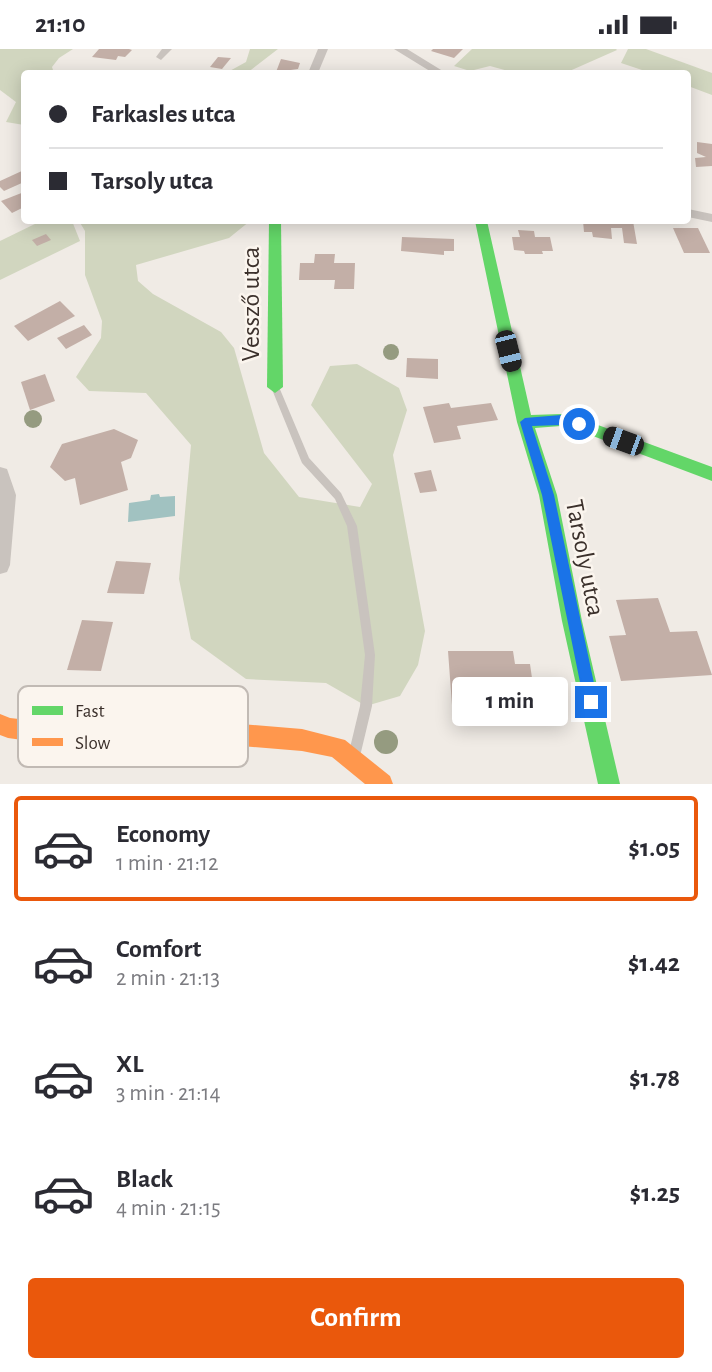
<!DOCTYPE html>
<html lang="en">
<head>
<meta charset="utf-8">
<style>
	body { margin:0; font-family:"Alegreya Sans",sans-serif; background:#f7f7f7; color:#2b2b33; height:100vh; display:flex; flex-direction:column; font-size:26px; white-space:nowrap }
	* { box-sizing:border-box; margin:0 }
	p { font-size:23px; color:#7c7c81 }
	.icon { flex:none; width:38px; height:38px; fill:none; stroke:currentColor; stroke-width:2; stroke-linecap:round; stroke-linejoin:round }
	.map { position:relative; height:735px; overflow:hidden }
	.sheet { display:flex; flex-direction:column; background:#fff; flex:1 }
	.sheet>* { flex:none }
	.guide { position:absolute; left:21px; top:21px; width:670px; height:154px; border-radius:7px; box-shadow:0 4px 18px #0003; display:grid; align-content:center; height:154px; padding:0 28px; background:#fff }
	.end { position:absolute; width:32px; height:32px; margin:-16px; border:9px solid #1a73e8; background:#fff; box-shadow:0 0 0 4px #fff }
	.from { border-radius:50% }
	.bubble { position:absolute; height:49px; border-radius:7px; background:#fff; box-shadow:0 4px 18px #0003; font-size:23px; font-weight:700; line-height:49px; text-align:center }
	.car { position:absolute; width:21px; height:42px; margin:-21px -10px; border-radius:9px; box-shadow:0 0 5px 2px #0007; background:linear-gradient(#222 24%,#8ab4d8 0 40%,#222 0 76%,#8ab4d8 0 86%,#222 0) }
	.guide b { display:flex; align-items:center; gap:24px; height:66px; font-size:26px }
	.guide b+b { border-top:2px solid #e1e1e2 }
	.guide i { width:18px; height:18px; background:#2b2b33 }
	ul { padding:12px 0 0; list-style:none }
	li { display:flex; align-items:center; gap:21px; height:105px; margin:0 14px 10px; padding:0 14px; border:4px solid transparent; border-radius:7px }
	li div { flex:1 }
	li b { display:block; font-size:26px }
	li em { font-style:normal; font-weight:700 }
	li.current { border-color:#ea580c }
	li>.icon { width:63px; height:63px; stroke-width:1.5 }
	.cta { display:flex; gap:14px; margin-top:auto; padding:14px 28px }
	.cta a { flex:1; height:80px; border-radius:7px; background:#ea580c; color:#fff; font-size:28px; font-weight:700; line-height:80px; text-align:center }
	.status { display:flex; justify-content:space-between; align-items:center; height:49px; padding:0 35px; background:#fff; direction:ltr }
	.status svg { height:19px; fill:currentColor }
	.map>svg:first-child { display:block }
	.green { fill:#d1d6bf }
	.water { fill:#a1c2c1 }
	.building { fill:#c3afa7 }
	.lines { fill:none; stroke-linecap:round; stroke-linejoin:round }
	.lane { fill:#c9c3be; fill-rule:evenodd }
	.street { fill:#c9c3be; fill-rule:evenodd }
	.fast { fill:#63d668; fill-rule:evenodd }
	.slow { fill:#ff974d; fill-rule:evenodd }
	.tree { fill:#959b80 }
	.route { fill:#1a73e8 }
	.labels { text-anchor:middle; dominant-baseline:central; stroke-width:5; stroke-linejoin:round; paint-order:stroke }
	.street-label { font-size:26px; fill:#3b302b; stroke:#fbf5ee }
	.key { fill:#fbf5ee; stroke:#c1bab4; stroke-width:2 }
	.key-label { font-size:19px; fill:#3b302b }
</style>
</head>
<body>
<div class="status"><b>21:10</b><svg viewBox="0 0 49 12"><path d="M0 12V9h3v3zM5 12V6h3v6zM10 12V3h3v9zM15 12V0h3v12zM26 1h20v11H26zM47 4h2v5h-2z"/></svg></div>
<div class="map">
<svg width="712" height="735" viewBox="0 0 712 735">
	<rect width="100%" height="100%" fill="#f0ebe5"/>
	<g class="green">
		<path d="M0,0H73L59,9L52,18L54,24H24V76L6,73L16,53L0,41Z"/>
		<path d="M250,0H278L247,24H226L246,13Z"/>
		<path d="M472,0H616L617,1L565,24H516L490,17L470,22L454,17Z"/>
		<path d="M628,0H646L712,24V46L688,37V24H651L621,14Z"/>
		<path d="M41,172H72L80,192L0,231V192Z"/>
		<path d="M79,172H250L229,189L136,216L138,232L153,245L221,283L234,299L264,404L299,448L360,458L372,435L311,356L330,317L357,315L399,339L407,361L393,406L425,582L418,616L400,647L366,657L326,634L246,630L191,590L179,530L191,396L146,344L89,342L76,328L101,289L102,272L85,226V182Z"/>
	</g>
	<path class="water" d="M159,445L160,448L175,447V467L128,473L129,454L150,451L151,446Z"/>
	<g class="building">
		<path d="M99,0H129L132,1L125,8L118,7L116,11L92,8Z"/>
		<path d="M433,0H463L454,9L431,2Z"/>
		<path d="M218,8L231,9L222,20L210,18Z"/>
		<path d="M281,10L300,14L298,20L276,23Z"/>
		<path d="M697,93L712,95V117L696,118L695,109L706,108L697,104Z"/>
		<path d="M24,121V133L4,142L0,138V132Z"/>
		<path d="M24,143V158L12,164L1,152Z"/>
		<path d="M583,172H633L637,195L624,194L622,179H611L612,190L593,188L592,183H584Z"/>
		<path d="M673,179H698L710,204H684Z"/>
		<path d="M518,181L534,182L535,188H550L553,202H542L543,205H525L524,202L514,201L512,188H520Z"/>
		<path d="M46,185L51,191L37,197L32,191Z"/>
		<path d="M402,188L454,190V202H444V206L401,202Z"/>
		<path d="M315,205H335L334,214H355L354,240H334L335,231H299L300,214H314Z"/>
		<path d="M60,252L75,267L28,292L14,277Z"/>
		<path d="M84,276L92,286L66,300L57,289Z"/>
		<path d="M407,309L438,310V330L406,328Z"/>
		<path d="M45,325L55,352L30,361L21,333Z"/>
		<path d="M449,354L451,359L491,354L498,371L457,377L461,390L434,394L423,358Z"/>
		<path d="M114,380L138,391L131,409L121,413L128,441L80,456L75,429L65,432L50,418L62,395Z"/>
		<path d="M431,421L437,442L420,444L414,424Z"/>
		<path d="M116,512L151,514L144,545L107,544Z"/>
		<path d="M658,549L670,583L697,582L712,626L621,632L609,587L626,586L616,551Z"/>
		<path d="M82,571L113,573L101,622L67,621Z"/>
		<path d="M448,602H513L515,615H530L534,643H519L521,656H452Z"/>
	</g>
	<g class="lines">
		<path class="lane" d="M275,335L279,338L309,409L341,444L357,477L375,606L372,657L361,703L359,707L355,709L351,707L349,703L360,657L365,606L347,477L335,450L302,414L271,338Z"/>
		<g class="street">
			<path d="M162,0H172L161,11L156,8Z"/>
			<path d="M318,0H328L318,24H308Z"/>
			<path d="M394,0H407L446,24H433Z"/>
			<path d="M688,160L712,165V173L688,168Z"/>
			<path d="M0,418L7,420L16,446L10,516L7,523L0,525Z"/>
		</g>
		<g class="fast">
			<path d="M269,172H281L283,338L275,344L267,338Z"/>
			<path d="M475,172H487L531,366L561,365L579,369L712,418V432L577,381L561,377L535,379L557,446L582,572L620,735H598L562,572L539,446L517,373Z"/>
		</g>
		<path class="slow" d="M0,665L10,669L73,676L217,673L302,680L345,691L390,727L393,735H365L332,708L302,702L217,695L73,698L8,689L0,686Z"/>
	</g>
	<g class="tree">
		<circle cx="391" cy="303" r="8"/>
		<circle cx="33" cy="370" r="9"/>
		<circle cx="386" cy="693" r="12"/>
	</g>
	<path class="route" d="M561,366L583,372L585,375L579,380L561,376L532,377L554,446L598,653L596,659L591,661L586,659L584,653L542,446L520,373L525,369Z"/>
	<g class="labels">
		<g class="street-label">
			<text transform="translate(251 255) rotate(-90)">Vessző utca</text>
			<text transform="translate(585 509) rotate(79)">Tarsoly utca</text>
		</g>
	</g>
	<rect x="18" y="637" width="230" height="81" rx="10" class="key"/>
	<rect x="32" y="657" width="31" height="9" fill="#63d668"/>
	<rect x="32" y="689" width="31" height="8" fill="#ff974d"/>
	<g class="key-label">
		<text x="75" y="668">Fast</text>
		<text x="75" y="700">Slow</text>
	</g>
</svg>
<i class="end from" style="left:579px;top:375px"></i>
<i class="end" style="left:591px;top:653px"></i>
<div class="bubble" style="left:452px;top:628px;width:116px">1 min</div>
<i class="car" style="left:508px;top:302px;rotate:166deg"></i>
<i class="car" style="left:623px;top:392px;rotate:290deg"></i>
<div class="guide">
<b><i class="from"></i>Farkasles utca</b>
<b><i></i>Tarsoly utca</b>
</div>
</div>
<section class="sheet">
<ul>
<li class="current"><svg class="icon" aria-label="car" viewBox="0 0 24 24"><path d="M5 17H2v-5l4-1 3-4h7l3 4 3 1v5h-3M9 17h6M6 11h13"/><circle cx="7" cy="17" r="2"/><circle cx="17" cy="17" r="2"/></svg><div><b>Economy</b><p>1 min · 21:12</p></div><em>$1.05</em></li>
<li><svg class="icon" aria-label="car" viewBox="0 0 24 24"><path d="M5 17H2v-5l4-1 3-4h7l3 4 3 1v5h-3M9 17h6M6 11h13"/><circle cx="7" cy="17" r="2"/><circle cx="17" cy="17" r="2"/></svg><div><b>Comfort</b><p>2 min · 21:13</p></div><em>$1.42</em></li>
<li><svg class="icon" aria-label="car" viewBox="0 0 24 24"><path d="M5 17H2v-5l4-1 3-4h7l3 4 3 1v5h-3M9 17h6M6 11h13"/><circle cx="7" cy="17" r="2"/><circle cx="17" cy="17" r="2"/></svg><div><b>XL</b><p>3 min · 21:14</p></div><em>$1.78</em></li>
<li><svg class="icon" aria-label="car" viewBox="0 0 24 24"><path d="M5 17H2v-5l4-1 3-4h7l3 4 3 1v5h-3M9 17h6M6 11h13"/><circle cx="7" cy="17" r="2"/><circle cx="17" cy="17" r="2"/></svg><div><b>Black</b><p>4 min · 21:15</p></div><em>$1.25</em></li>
</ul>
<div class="cta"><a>Confirm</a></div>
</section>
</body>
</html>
